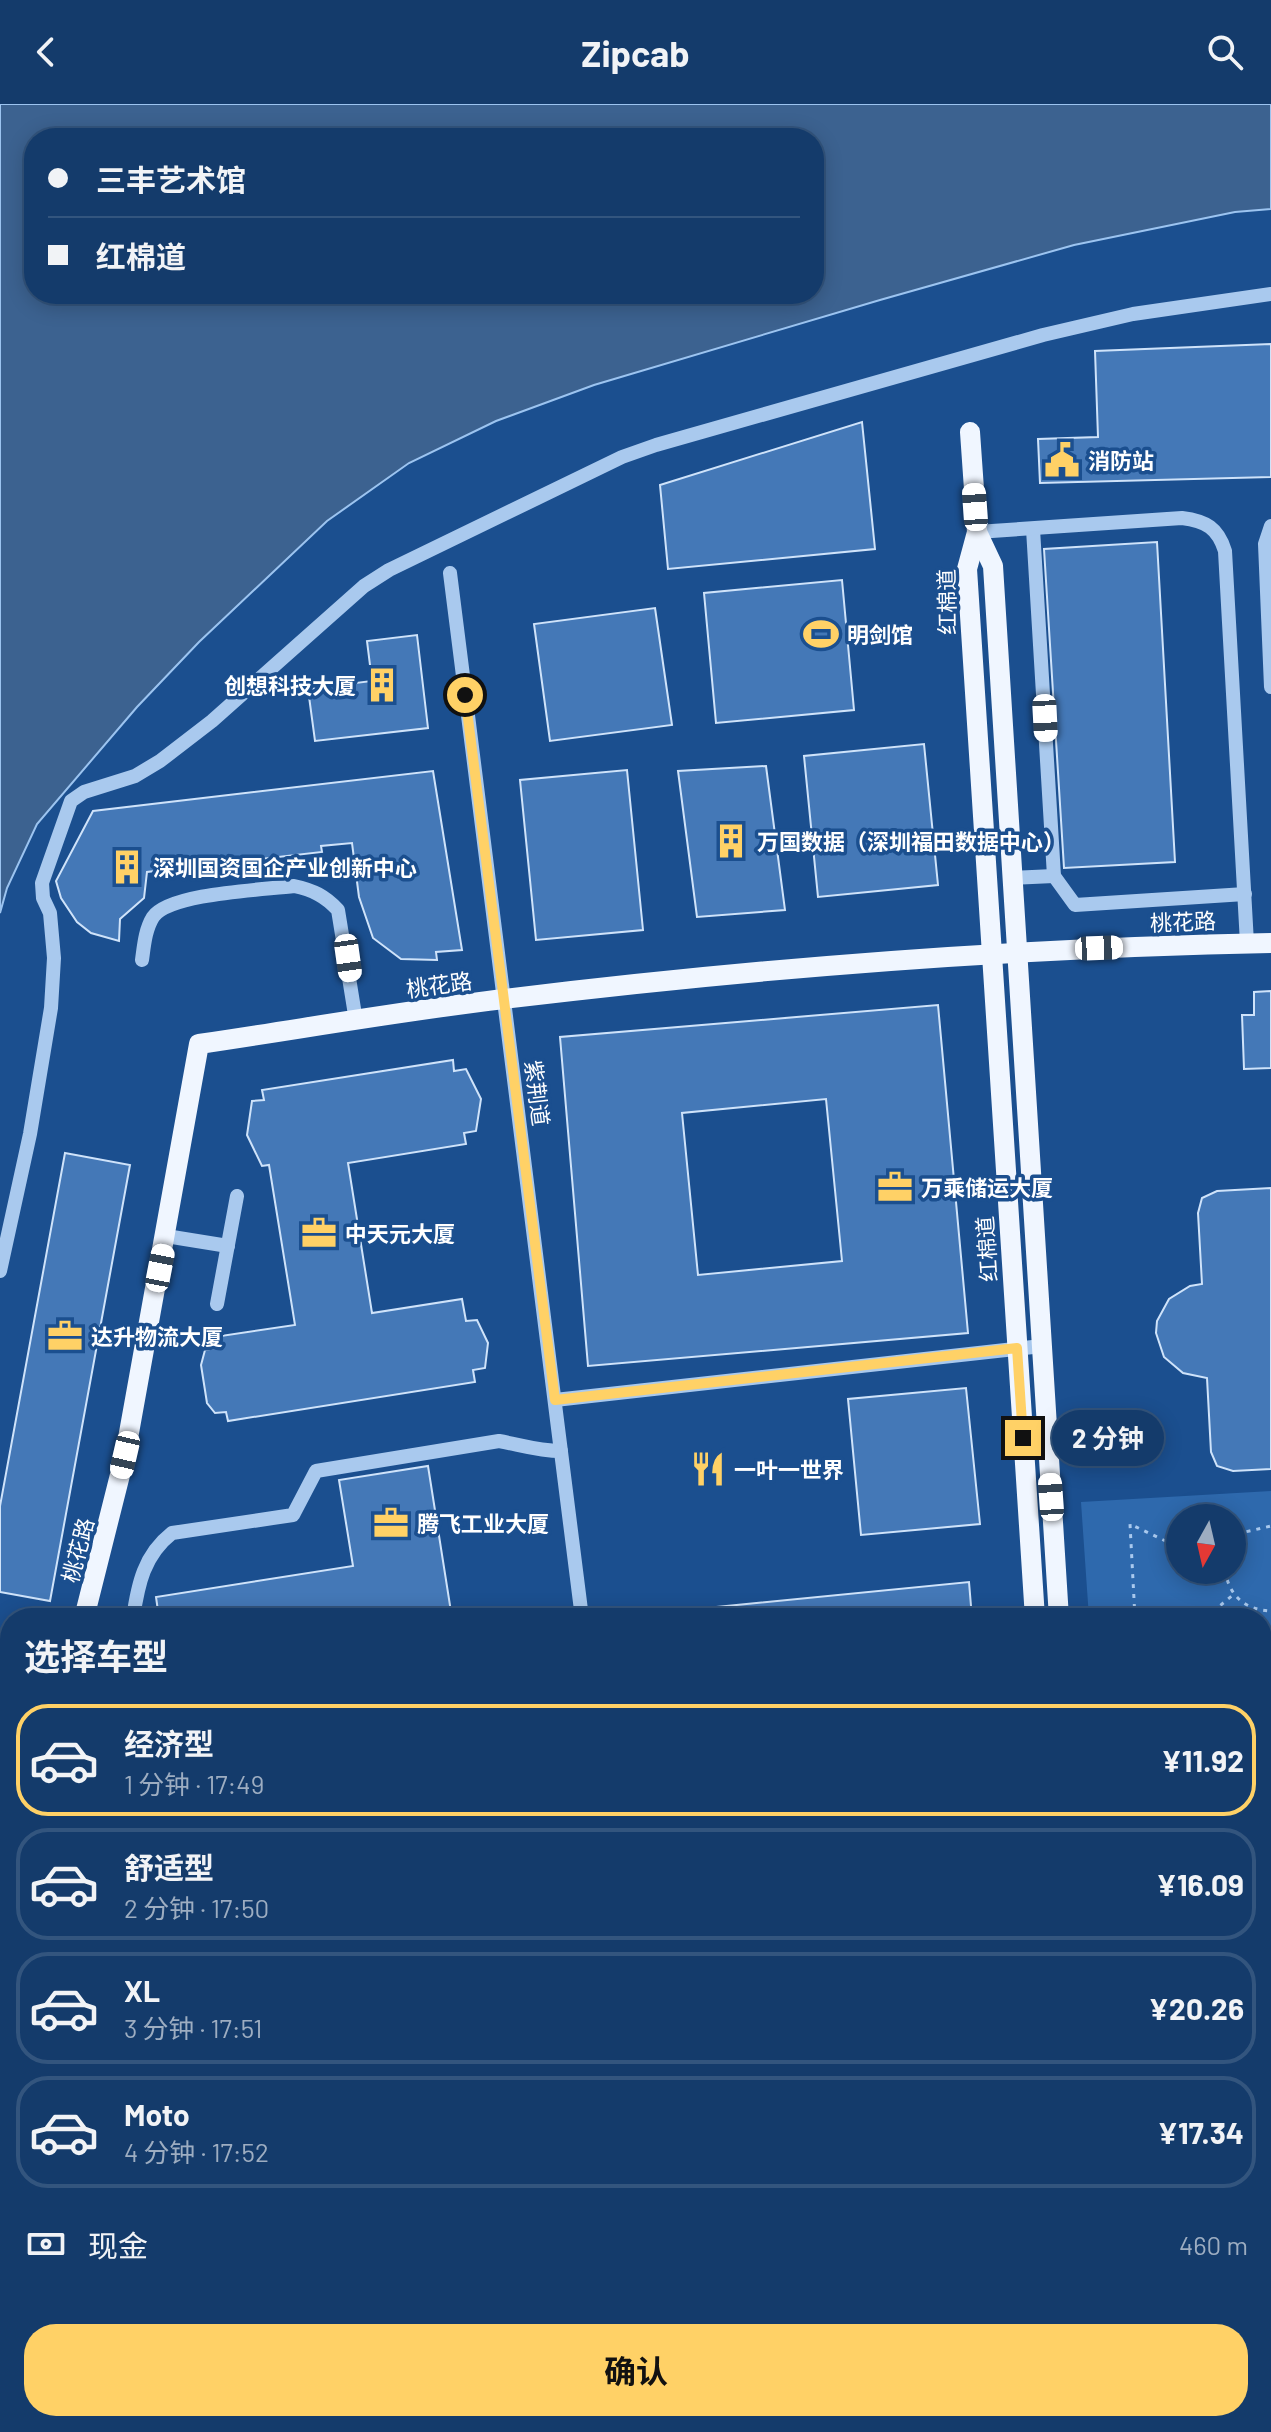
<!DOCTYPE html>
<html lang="zh">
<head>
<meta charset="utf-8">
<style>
	body { margin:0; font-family:Barlow,"Noto Sans SC",sans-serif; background:#214673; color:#f1f3f6; height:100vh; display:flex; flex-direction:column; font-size:30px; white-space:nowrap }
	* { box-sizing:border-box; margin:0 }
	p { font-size:26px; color:#9dadc1 }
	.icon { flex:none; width:44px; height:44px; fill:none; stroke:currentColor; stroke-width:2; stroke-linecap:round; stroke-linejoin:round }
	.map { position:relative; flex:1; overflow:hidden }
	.sheet { position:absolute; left:0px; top:1504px; width:1272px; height:824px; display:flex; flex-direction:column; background:#143b6b; border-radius:32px 32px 0 0; box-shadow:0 4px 20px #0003,0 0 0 2px #33557e }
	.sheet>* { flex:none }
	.guide { position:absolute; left:24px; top:24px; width:800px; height:176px; border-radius:32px; box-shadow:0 4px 20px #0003,0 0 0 2px #33557e; display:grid; align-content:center; height:176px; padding:0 24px; background:#143b6b }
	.needle { width:52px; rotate:188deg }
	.buttons { position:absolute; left:1166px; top:1400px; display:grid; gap:16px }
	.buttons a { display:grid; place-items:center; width:80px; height:80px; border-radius:50%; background:#143b6b; box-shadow:0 4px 20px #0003,0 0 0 2px #33557e; font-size:40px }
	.end { position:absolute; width:36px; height:36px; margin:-18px; border:10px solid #ffd166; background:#111; box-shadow:0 0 0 4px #111 }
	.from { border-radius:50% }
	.bubble { position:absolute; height:56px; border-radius:28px; background:#143b6b; box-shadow:0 4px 20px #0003,0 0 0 2px #33557e; font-size:26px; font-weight:700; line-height:56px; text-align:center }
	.car { position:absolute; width:24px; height:48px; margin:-24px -12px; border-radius:10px; box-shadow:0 0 6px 2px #0007; background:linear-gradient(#fff 24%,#345 0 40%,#fff 0 76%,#345 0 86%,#fff 0) }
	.guide b { display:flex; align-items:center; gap:28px; height:76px; font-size:30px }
	.guide b+b { border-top:2px solid #33557e }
	.guide i { width:20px; height:20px; background:#f1f3f6 }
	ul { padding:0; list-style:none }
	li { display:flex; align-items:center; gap:24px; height:112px; margin:0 16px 12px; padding:0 8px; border:4px solid #33557e; border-radius:32px }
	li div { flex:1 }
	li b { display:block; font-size:30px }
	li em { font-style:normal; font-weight:700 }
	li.on { border-color:#ffd166 }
	li>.icon { width:72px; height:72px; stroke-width:1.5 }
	h2 { padding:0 24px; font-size:36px; line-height:96px }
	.pay { display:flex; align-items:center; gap:20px; height:88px; padding:0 24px; font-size:30px }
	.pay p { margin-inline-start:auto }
	.primary-button { display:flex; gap:16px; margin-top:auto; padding:16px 24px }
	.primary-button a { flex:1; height:92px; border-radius:32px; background:#ffd166; color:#111; font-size:32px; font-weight:700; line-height:92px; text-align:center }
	header { display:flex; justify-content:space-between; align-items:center; height:104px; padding:0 24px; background:#143b6b; font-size:36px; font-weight:700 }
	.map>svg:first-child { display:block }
	.green { fill:#2e69ad; fill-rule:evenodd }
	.water { fill:#3c6290; stroke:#9cc4f0; stroke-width:2; fill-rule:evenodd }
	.building { fill:#4478b7; stroke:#cfe3fa; stroke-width:2; fill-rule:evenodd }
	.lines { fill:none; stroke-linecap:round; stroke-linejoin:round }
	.path { stroke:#a9c9ee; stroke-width:3; stroke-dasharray:4 6; stroke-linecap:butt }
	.minor { stroke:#a9c9ee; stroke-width:14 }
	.major { stroke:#f0f6ff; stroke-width:20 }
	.route { stroke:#ffd166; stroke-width:10 }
	.labels { text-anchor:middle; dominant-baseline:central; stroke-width:7; stroke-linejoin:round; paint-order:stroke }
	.poi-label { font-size:22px; font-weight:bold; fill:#fff; stroke:#1b4f8f; text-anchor:start }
	.street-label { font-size:22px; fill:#fff; stroke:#1b4f8f }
</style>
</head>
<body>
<header><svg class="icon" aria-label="back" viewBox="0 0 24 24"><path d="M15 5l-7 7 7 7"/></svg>Zipcab<svg class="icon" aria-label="search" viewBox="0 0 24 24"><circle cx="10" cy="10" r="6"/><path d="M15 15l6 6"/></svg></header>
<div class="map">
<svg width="1271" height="2328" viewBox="0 0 1271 2328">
	<rect width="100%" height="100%" fill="#1b4f8f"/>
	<path class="green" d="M1271,1387V1598H1262V1514H1089L1081,1398ZM1180,1414H1232V1466H1180Z"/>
	<path class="water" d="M0,0H1271V105L1235,108L1074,141L880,196L594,281L496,317L409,359L327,417L199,538L137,603L37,720L7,784L0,809ZM34,34H814V190H34Z"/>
	<g class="building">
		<path d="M1271,240V373L1040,379L1038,335L1098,333L1095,247Z"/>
		<path d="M862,318L875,445L668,465L660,381Z"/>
		<path d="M1157,438L1175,758L1064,764L1044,445Z"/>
		<path d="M842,476L854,606L716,619L704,489Z"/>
		<path d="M655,504L672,621L550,637L534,520Z"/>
		<path d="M417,531L428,624L315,637L308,585L372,577L367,537Z"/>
		<path d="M924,640L938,781L818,793L804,652Z"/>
		<path d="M766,662L785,806L697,813L678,667Z"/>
		<path d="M627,666L643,826L536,836L520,676Z"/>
		<path d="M433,667L462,846L436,848L437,856L401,855L373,834L359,793L352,739L321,742L322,748L147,768L144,794L120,815L119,837L91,829L77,818L61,794L56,777L93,707Z"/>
		<path d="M1271,887V964L1244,965L1242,911H1254V888Z"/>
		<path d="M938,901L968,1229L588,1262L560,933ZM826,995L842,1157L698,1171L682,1009Z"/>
		<path d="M453,956L454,967L466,965L481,995L476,1027L464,1029L466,1040L348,1059L372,1209L462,1195L466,1217L477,1216L488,1239L485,1264L473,1266L475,1278L228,1317L226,1308L215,1309L207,1299L201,1261L205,1246L216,1244L214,1233L295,1221L269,1061L262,1062L247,1031L252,997L264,996L262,986Z"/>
		<path d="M65,1049L130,1061L50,1497L0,1488V1402Z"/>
		<path d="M1271,1084V1365L1233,1367L1217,1362L1211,1348L1207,1274L1183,1269L1164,1253L1156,1229L1157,1217L1169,1195L1190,1182L1202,1180L1198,1109L1202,1094L1217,1087Z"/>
		<path d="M966,1284L980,1420L861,1431L848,1295Z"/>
		<path d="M428,1362L452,1514H159L156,1493L353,1462L339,1376Z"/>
		<path d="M969,1478L972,1514H707V1504Z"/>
	</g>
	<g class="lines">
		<g class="path">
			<path d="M1232,1441L1245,1428L1271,1422"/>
			<path d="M1225,1466C1229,1492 1245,1506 1271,1507"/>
			<path d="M1135,1514L1130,1420L1180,1444"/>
			<path d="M1205,1514L1233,1491"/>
			<path d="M1262,1568H1271"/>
			<path d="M1152,2318L1153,2328"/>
		</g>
		<g class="minor">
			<path d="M1271,422L1265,440L1271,583"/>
			<path d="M1033,425L1054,772L1075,801L1245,790"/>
			<path d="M977,428L1182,414C1206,417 1218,424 1225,447L1247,839"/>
			<path d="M450,469L582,1514"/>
			<path d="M1011,774L1054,772"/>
			<path d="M142,856C144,842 145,826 153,813C170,789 263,786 294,782C313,786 325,792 338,806L356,917"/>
			<path d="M166,1132L228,1142"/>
			<path d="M0,1167L30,1030L51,904L54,854L50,809L43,794L42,779L71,697L84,688L135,672L160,657L212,617L364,482L389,466L622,353L656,341L1043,231L1133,210L1271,190"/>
			<path d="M217,1200L237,1092"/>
			<path d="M555,1296L1042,1242"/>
			<path d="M133,1514C138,1480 144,1451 172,1429L293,1411L316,1367L499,1337C521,1341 538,1347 561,1347"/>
			<path d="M1262,1620H1271"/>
			<path d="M285,2318L286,2328"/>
			<path d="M296,2318L300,2328"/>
			<path d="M682,2318L683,2328"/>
		</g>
		<g class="major">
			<path d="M970,328L977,428L967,465L1035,1514"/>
			<path d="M977,428L993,462L1059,1514"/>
			<path d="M84,1514L125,1351L199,940C301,925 402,907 504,895C758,864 1016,844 1271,839"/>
			<path d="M0,1793L10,1761"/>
			<path d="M1262,2034H1271"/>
			<path d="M1262,2055H1271"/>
			<path d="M0,2192L10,2190"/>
			<path d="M0,2212L10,2210"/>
		</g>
	</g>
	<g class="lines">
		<path class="route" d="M465,591L555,1296L1017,1244L1023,1334"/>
	</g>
	<defs>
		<g id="civic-bare" transform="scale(2.76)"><path d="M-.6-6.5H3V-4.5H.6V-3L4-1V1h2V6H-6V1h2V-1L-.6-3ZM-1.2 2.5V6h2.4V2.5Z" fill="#ffd166" stroke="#1b4f8f" stroke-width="2.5" paint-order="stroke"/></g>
		<g id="stadium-bare" transform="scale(2.76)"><path d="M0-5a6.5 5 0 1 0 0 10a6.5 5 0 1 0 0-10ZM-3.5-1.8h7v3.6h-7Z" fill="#ffd166" stroke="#1b4f8f" stroke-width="2.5" paint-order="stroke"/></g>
		<g id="building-bare" transform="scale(2.76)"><path d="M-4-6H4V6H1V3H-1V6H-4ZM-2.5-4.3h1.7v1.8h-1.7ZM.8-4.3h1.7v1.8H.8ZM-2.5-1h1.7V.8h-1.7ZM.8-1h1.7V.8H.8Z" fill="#ffd166" stroke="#1b4f8f" stroke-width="2.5" paint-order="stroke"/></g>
		<g id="office-bare" transform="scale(2.76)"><path d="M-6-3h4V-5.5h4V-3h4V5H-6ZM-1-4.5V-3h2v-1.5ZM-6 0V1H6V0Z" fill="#ffd166" stroke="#1b4f8f" stroke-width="2.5" paint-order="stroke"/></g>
		<g id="restaurant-bare" transform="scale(2.76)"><path d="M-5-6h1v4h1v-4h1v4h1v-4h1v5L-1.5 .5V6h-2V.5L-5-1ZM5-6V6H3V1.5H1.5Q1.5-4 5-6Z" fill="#ffd166" stroke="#1b4f8f" stroke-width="2.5" paint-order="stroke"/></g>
	</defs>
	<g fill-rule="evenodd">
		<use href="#civic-bare" x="1062" y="356"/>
		<use href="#stadium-bare" x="821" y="530"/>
		<use href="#building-bare" x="382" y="581"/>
		<use href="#building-bare" x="731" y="737"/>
		<use href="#building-bare" x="127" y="763"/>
		<use href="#office-bare" x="895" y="1083"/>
		<use href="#office-bare" x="319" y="1129"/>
		<use href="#office-bare" x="65" y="1232"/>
		<use href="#restaurant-bare" x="708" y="1365"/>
		<use href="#office-bare" x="391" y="1419"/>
	</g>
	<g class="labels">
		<g class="poi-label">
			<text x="1088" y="356">消防站</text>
			<text x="847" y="530">明剑馆</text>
			<text x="356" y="581" text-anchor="end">创想科技大厦</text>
			<text x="757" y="737">万国数据（深圳福田数据中心）</text>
			<text x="153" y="763">深圳国资国企产业创新中心</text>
			<text x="921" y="1083">万乘储运大厦</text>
			<text x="345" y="1129">中天元大厦</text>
			<text x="91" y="1232">达升物流大厦</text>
			<text x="734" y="1365">一叶一世界</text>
			<text x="417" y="1419">腾飞工业大厦</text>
		</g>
		<g class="street-label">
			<text transform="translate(946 498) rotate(-91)">红棉道</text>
			<text transform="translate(1183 817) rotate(-2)">桃花路</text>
			<text transform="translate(439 880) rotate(-8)">桃花路</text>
			<text transform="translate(538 989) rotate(83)">紫荆道</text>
			<text transform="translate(986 1145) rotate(-94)">红棉道</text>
			<text transform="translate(77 1446) rotate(-75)">桃花路</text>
		</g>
	</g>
</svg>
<div class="buttons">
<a><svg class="needle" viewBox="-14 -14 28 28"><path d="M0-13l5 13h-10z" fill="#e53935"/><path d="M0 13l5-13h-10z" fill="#9dadc1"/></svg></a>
</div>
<i class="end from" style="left:465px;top:591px"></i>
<i class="end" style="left:1023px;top:1334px"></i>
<div class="bubble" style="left:1052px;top:1306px;width:112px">2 分钟</div>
<i class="car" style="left:975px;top:403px;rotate:356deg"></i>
<i class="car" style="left:1045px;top:614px;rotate:177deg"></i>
<i class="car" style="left:1099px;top:844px;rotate:88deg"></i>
<i class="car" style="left:348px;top:854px;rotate:172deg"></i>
<i class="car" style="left:160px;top:1164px;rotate:11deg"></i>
<i class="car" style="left:125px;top:1351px;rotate:193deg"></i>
<i class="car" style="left:1051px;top:1393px;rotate:356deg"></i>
<div class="guide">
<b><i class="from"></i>三丰艺术馆</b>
<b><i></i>红棉道</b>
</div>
<section class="sheet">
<h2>选择车型</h2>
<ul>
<li class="on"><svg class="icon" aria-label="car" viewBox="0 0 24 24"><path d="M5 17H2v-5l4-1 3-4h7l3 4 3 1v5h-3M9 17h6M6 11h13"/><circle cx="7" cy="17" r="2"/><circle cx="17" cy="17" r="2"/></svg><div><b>经济型</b><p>1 分钟 · 17:49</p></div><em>¥11.92</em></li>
<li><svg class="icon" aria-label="car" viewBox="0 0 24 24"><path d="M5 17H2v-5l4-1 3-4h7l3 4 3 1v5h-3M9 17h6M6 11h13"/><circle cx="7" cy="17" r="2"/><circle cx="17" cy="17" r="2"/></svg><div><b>舒适型</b><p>2 分钟 · 17:50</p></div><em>¥16.09</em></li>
<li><svg class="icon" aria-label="car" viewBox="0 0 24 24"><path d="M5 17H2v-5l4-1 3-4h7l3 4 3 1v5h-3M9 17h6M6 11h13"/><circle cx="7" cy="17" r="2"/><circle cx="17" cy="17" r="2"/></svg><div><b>XL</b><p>3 分钟 · 17:51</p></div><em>¥20.26</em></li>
<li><svg class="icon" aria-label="car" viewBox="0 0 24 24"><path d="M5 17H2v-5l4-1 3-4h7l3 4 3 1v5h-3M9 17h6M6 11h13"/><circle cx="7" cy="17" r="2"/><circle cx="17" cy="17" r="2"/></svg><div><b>Moto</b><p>4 分钟 · 17:52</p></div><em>¥17.34</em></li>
</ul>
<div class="pay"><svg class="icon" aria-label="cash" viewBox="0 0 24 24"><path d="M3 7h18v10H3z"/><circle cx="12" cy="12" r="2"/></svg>现金<p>460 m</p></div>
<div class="primary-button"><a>确认</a></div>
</section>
</div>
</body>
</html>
